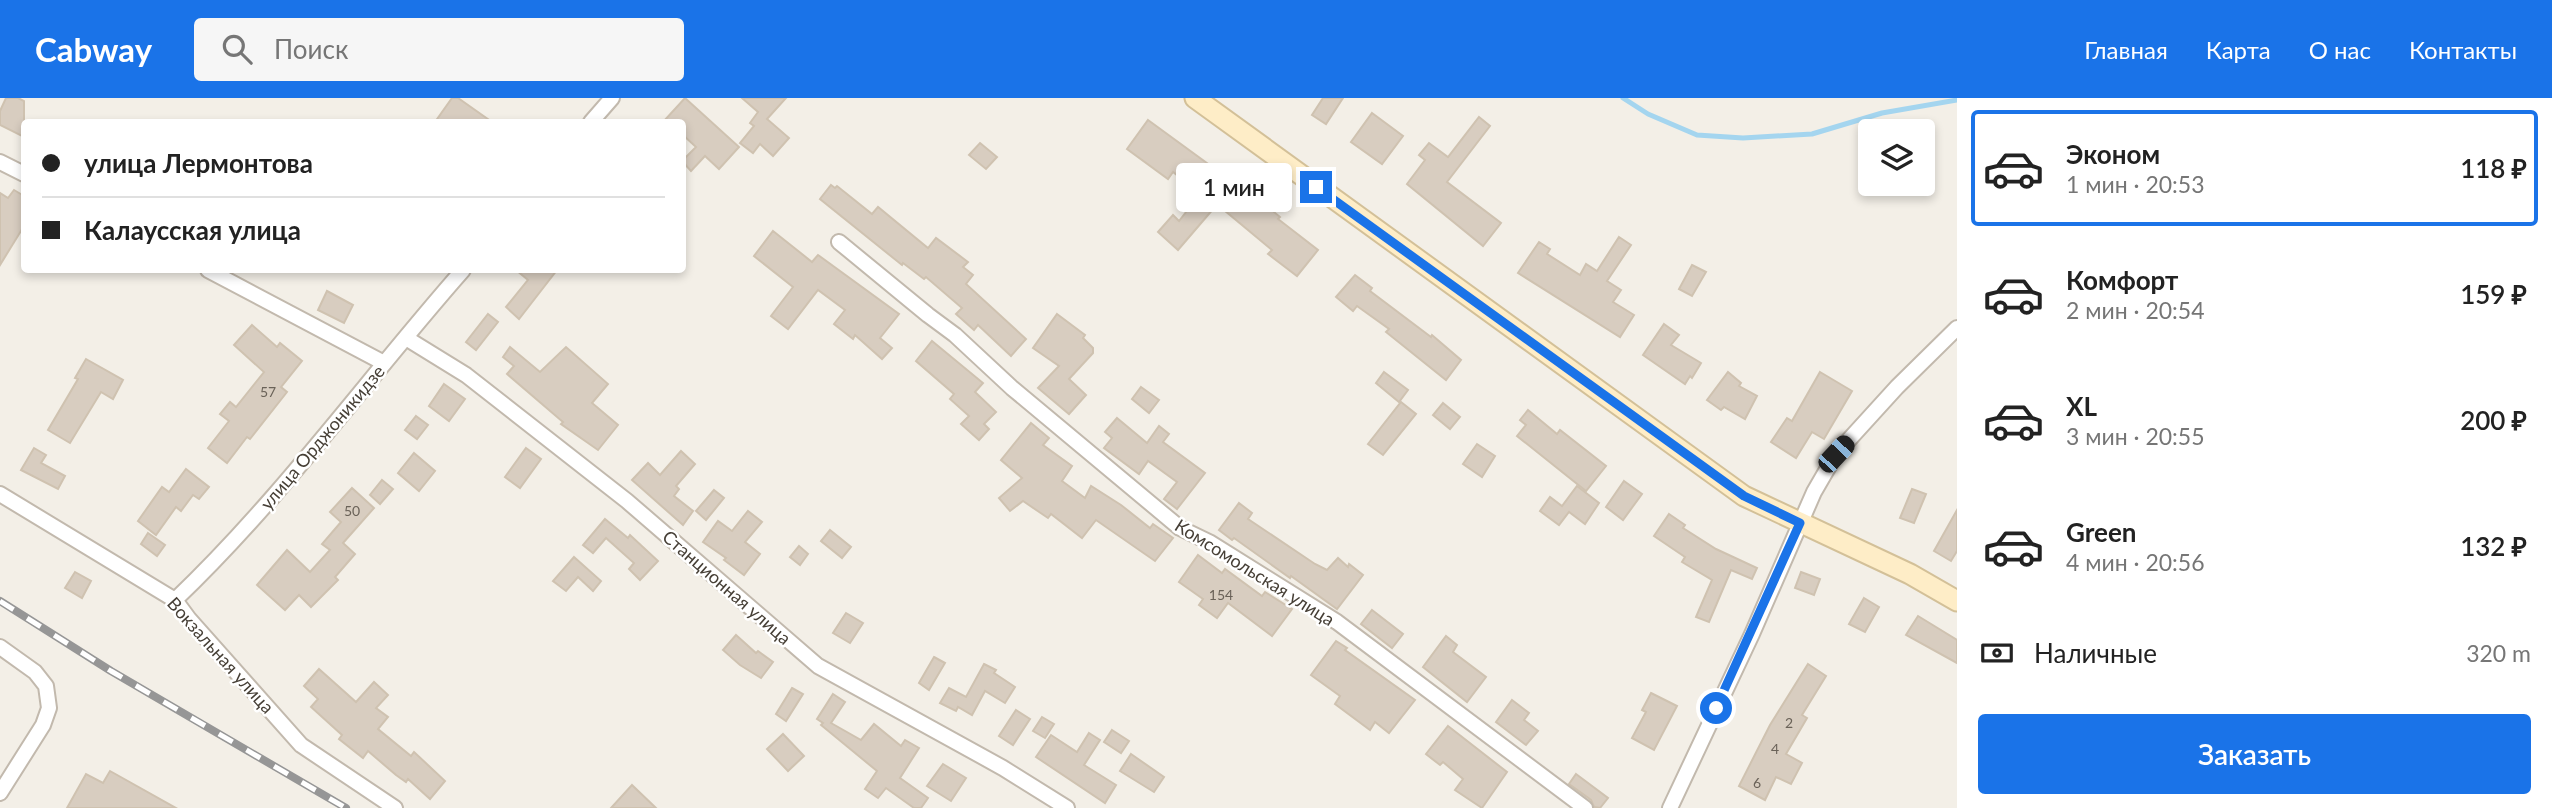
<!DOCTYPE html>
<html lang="ru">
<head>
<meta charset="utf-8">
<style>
	body { margin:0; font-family:Lato,sans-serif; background:#f6f6f6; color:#222; height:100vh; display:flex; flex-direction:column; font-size:26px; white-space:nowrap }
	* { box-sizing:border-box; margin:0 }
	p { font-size:23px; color:#767676 }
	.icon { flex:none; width:38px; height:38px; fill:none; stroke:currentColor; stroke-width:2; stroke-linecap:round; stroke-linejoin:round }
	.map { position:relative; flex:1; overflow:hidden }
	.drawer { display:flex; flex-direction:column; background:#fff; width:595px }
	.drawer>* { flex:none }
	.hud { position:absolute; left:21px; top:21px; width:665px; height:154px; border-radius:7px; box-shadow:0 4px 10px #0003; display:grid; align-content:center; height:154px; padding:0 21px; background:#fff }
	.fabs { position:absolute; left:1858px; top:21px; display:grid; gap:14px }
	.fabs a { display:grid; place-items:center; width:77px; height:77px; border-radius:7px; background:#fff; box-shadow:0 4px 10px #0003; font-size:35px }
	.end { position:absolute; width:32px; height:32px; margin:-16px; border:9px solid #1a73e8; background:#fff; box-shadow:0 0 0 4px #fff }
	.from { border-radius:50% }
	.bubble { position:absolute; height:49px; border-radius:7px; background:#fff; box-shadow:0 4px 10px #0003; font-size:23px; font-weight:600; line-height:49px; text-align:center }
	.car { position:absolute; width:21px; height:42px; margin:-21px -10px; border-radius:9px; box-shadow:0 0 5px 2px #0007; background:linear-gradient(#222 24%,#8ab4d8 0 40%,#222 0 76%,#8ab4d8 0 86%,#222 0) }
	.hud b { display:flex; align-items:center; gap:24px; height:66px; font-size:26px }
	.hud b+b { border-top:2px solid #e0e0e0 }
	.hud i { width:18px; height:18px; background:#222 }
	ul { padding:12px 0 0; list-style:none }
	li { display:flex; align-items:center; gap:21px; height:116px; margin:0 14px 10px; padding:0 7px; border:4px solid transparent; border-radius:7px }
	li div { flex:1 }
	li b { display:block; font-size:26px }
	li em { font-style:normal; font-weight:600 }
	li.current { border-color:#1a73e8 }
	li>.icon { width:63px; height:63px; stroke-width:1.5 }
	.pay { display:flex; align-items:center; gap:18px; height:77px; padding:0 21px; font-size:26px }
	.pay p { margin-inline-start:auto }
	.cta { display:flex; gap:14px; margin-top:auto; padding:14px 21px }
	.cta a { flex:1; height:80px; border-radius:7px; background:#1a73e8; color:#fff; font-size:28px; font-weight:600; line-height:80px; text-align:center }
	header { display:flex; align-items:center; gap:42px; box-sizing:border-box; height:98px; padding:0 35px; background:#1a73e8; color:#fff }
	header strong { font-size:33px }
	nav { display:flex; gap:38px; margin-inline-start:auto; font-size:24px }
	.search { width:490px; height:63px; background:#f6f6f6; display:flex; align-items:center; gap:18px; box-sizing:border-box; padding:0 24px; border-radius:7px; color:#767676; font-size:26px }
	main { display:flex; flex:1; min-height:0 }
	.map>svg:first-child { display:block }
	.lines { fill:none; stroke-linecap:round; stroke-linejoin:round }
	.stream { stroke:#a4d5ef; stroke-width:5 }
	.building { fill:#d8cdc0; stroke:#cfc2b0; stroke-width:2 }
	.street-casing { stroke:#c2b9ad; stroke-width:18 }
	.secondary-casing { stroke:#d3c098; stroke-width:23 }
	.street { stroke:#fff; stroke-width:14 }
	.secondary { stroke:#feedc7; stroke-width:19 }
	.rail-casing { stroke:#969696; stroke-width:8 }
	.rail { stroke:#fff; stroke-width:5; stroke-dasharray:16; stroke-linecap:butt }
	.route { stroke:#1a73e8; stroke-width:9 }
	.labels { text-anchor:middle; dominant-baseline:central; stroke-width:5; stroke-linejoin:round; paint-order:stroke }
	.number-label { font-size:14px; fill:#6a6258 }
	.street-label { font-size:18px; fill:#463f36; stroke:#fff }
</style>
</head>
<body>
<header>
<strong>Cabway</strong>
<div class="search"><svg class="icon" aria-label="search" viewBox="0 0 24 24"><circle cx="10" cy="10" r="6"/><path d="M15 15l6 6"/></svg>Поиск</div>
<nav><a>Главная</a><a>Карта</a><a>О нас</a><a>Контакты</a></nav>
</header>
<main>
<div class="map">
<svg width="1957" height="710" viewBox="0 0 1957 710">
	<rect width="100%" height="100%" fill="#f3efe7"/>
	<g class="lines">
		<path class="stream" d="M1623,0L1648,16L1697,37L1743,40L1812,36L1882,15L1957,2"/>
	</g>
	<g class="building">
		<path d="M6,0H18L24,3V39L0,27V13Z"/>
		<path d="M452,0H458L492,24H435Z"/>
		<path d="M685,0L739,49L719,71L705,58L691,73L682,63L696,49L682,36V24H663Z"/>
		<path d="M742,0H786L767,21L789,40L773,58L760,46L753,55L740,45L754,28L750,25L758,14Z"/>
		<path d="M1323,0H1343L1326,26L1312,17Z"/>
		<path d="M1372,15L1403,38L1382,66L1351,44Z"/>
		<path d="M1479,19L1490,28L1447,84L1501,125L1483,148L1407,86L1425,62L1419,57L1429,45L1448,59Z"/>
		<path d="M1148,22L1215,71L1198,94L1173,74L1168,81L1127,51Z"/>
		<path d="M980,45L997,59L986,71L969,57Z"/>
		<path d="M831,87L835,90L837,88L872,116L878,109L928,150L936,140L968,164L963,169L973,177L966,186L1026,241L1011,258L978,227L974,232L956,216L962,210L926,179L924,181L903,165L902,167L820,101Z"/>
		<path d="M1205,90L1220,103L1178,152L1158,134L1173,117L1179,123Z"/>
		<path d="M1241,90L1262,106L1263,105L1280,119L1278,121L1318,152L1297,178L1268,156L1272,152L1224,112Z"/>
		<path d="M14,92L24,98V128L0,167V95L8,100Z"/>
		<path d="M773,133L812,164L818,157L899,216L880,240L892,250L882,261L855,237L853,241L834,226L845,212L818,192L788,231L771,218L793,189L754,158Z"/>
		<path d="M1619,139L1631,147L1607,183L1621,192L1613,204L1634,217L1620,239L1518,175L1539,144L1550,151L1547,156L1580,177L1586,166L1597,173Z"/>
		<path d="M1692,167L1706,174L1692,198L1679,191Z"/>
		<path d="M516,172H557L519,221L506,209L528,182Z"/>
		<path d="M1355,177L1372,190L1370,193L1431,239L1432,237L1461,262L1446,282L1386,234L1389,231L1357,208L1353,213L1336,199Z"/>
		<path d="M327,193L353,207L344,225L318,212Z"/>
		<path d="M488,216L498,224L476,252L466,244Z"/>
		<path d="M1057,216L1085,237L1083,240L1093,250V255L1069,281L1086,297L1069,316L1038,290L1059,268L1033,250Z"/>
		<path d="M1664,226L1679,237L1671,247L1701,265L1692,280L1690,278L1685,286L1643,257Z"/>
		<path d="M252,227L277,249L280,245L302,263L281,289L287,294L250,341L247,339L227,365L208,350L229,323L220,316L230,304L236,309L264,274L234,247Z"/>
		<path d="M932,243L983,285L975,294L996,314L984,326L989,331L979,342L961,326L969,318L950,301L954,296L916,263Z"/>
		<path d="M510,249L540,274L566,249L608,286L592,305L618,327L598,352L561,326L563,324L507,276L514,268L503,259Z"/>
		<path d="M86,261L123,282L113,301L101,294L70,345L48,332L78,281L75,280Z"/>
		<path d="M1384,274L1408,292L1399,304L1376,285Z"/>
		<path d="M1728,274L1741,285L1739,288L1757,298L1745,321L1724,309L1721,312L1707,302Z"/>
		<path d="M1820,274L1852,293L1824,341L1812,334L1796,360L1771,344L1787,320L1792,323Z"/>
		<path d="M444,286L465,301L449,323L429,308Z"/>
		<path d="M1141,289L1159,302L1149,315L1132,301Z"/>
		<path d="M1401,304L1416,316L1383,357L1368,346Z"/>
		<path d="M1443,305L1460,319L1450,331L1433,317Z"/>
		<path d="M1528,312L1557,336L1560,332L1606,368L1586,393L1517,338L1526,327L1520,322Z"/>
		<path d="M416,318L428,327L417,341L405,332Z"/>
		<path d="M1117,320L1147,345L1159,328L1169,336L1163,344L1205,375L1177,411L1164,401L1177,384L1148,363L1139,376L1104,350L1112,340L1105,334Z"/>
		<path d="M1031,325L1049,340L1043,347L1072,368L1062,383L1085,400L1091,388L1121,407L1150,430L1153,426L1173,440L1155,463L1096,422L1082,440L1051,416L1048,420L1023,403L1010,413L999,400L1022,380L1001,362Z"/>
		<path d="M1477,346L1495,358L1482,379L1463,366Z"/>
		<path d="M34,350L46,357L41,365L65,378L58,391L21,372Z"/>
		<path d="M526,350L541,361L520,390L505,379Z"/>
		<path d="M681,353L695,366L676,388L679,391L674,398L693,413L683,427L632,382L648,365L660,377Z"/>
		<path d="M414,355L435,373L419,393L398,375Z"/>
		<path d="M186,371L209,389L199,401L193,397L181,413L176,409L156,437L138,423L162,389L169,394Z"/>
		<path d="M382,382L393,391L380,406L370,397Z"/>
		<path d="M1624,383L1642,396L1623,422L1606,409Z"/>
		<path d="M1577,388L1599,405L1585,426L1569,414L1559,427L1540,413L1550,399L1562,408Z"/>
		<path d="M352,390L374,410L343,445L355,456L335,479L338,482L311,509L299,497L285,512L257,487L287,452L310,474L330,452L322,446L341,424L330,414Z"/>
		<path d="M1912,391L1926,396L1914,425L1900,420Z"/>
		<path d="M714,392L724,400L706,422L696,413Z"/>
		<path d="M1239,405L1252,415L1248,421L1315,466L1327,472L1338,460L1348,469L1349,466L1363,477L1337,511L1291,478L1290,480L1234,440L1232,442L1219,432Z"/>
		<path d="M1957,412V453L1951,463L1934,453Z"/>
		<path d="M748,413L762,424L745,444L760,456L744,477L724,462L726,460L703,444L718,423L732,433Z"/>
		<path d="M1669,416L1685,427L1683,430L1716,451L1757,470L1752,481L1731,472L1709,524L1696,519L1712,482L1682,464L1685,459L1654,438Z"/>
		<path d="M605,421L628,440L630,437L658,463L640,482L629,471L634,465L606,440L593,455L583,447Z"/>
		<path d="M830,432L851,449L842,460L821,443Z"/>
		<path d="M148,435L165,447L157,458L141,446Z"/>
		<path d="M799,448L808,456L800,467L790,459Z"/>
		<path d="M1198,457L1222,475L1225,471L1262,498L1265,494L1292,511L1272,538L1228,505L1217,520L1199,507L1203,501L1179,484Z"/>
		<path d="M574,459L601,483L593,493L578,479L566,493L553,483Z"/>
		<path d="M75,474L91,483L82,500L65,490Z"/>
		<path d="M1801,474L1820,481L1814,497L1795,490Z"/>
		<path d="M1864,500L1879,509L1865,534L1849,526Z"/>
		<path d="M1372,512L1403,536L1392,550L1361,526Z"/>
		<path d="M846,515L863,525L850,545L833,535Z"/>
		<path d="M1918,518L1957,542V565L1906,537Z"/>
		<path d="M736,537L756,555L758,553L773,564L761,580L740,567L723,552Z"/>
		<path d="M1446,538L1457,547L1453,554L1486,579L1467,604L1423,569Z"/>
		<path d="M1336,543L1347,550L1345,552L1415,602L1389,635L1375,624L1370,632L1335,606L1340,598L1311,577Z"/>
		<path d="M934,559L945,565L929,592L919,585Z"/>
		<path d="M984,566L996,572L994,575L1015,589L1005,605L985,593L972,617L958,609L956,613L940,605L949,590L966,599Z"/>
		<path d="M1808,566L1826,578L1802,617L1807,620L1786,656L1802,665L1791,686L1776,679L1765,702L1739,688L1770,627Z"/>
		<path d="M319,571L356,604L374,584L388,597L376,610L388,619L378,631L411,658L414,654L445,683L430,701L408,681L406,684L396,677L368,653L363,660L339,641L342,637L311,609L318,601L304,588Z"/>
		<path d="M792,590L803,596L786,623L776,616Z"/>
		<path d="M1651,595L1677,608L1654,652L1632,640L1646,614L1642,612Z"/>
		<path d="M833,596L845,604L831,625L861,642L874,626L901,648L905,642L919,650L900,680L928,700L921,710H914L886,690L878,700L865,691L877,673L821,627L823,625L817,621Z"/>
		<path d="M1512,602L1529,615L1524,622L1538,633L1526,647L1496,624Z"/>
		<path d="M1016,612L1030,621L1013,647L999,638Z"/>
		<path d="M1042,619L1054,626L1045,640L1033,633Z"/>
		<path d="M1448,628L1507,674L1482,710L1455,692L1463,681L1443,664L1440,667L1426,656Z"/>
		<path d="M1112,632L1129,643L1121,655L1104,644Z"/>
		<path d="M1089,635L1100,642L1084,667L1116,687L1105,705L1036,659L1051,637L1077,654Z"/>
		<path d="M783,636L804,658L788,673L767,651Z"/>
		<path d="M1131,656L1164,679L1154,694L1120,673Z"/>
		<path d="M943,666L966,680L951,703L927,688Z"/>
		<path d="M110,673L176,710H67L86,676L103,685Z"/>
		<path d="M1576,676L1608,700L1600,710L1594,709L1591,702L1569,686Z"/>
		<path d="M632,687L656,710H611Z"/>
	</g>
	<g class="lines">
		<g class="street-casing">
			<g id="street">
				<path d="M591,24L612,0"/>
				<path d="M0,64L24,76"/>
				<path d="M839,144L928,217L955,237L1012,290L1180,430L1209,444L1337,524L1585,710"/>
				<path d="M208,172L384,265"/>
				<path d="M406,240L466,277L627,403L818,568L1003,670L1067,710"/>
				<path d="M0,396L175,502L189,521L301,647L395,710"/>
				<path d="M175,502C281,401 367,281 463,172"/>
				<path d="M0,549L35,574L46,588L49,610L43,627L0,695"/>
				<path d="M1670,710L1752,536L1814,394L1836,356L1897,289L1957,230"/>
			</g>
		</g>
		<g class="secondary-casing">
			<path id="secondary" d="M1195,0L1744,398L1910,476L1957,503"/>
		</g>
		<use href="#street" class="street"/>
		<use href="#secondary" class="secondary"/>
		<g class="rail-casing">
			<path id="rail" d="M0,503L111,573L346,710"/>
		</g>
		<use href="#rail" class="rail"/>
	</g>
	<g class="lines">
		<path class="route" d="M1316,89L1744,398L1800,425L1716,610"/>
	</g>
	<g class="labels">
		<g class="number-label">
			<text x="268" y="293">57</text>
			<text x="352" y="412">50</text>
			<text x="1221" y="496">154</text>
			<text x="1789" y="624">2</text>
			<text x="1775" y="650">4</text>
			<text x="1757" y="684">6</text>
		</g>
		<g class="street-label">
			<text transform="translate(322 339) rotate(-50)">улица Орджоникидзе</text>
			<text transform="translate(1255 474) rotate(32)">Комсомольская улица</text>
			<text transform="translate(727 489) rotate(41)">Станционная улица</text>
			<text transform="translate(221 557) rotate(48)">Вокзальная улица</text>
		</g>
	</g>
</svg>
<div class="fabs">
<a><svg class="icon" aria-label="layers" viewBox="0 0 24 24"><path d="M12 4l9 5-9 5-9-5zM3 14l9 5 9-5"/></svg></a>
</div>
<i class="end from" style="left:1716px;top:610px"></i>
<i class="end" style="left:1316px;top:89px"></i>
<div class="bubble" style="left:1176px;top:65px;width:116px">1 мин</div>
<i class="car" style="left:1836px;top:356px;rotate:43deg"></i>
<div class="hud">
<b><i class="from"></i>улица Лермонтова</b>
<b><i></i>Калаусская улица</b>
</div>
</div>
<section class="drawer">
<ul>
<li class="current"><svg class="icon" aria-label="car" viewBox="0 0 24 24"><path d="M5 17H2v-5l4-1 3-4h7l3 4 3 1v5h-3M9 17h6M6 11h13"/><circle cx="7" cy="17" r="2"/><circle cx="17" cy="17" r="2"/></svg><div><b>Эконом</b><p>1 мин · 20:53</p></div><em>118 ₽</em></li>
<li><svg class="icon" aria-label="car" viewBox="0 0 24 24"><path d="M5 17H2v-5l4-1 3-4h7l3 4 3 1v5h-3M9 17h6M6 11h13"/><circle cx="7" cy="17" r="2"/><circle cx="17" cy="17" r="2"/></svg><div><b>Комфорт</b><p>2 мин · 20:54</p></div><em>159 ₽</em></li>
<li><svg class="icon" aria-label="car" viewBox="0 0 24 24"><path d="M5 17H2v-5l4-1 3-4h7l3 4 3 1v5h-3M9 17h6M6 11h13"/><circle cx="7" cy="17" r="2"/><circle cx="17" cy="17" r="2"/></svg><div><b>XL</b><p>3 мин · 20:55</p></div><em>200 ₽</em></li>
<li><svg class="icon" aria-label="car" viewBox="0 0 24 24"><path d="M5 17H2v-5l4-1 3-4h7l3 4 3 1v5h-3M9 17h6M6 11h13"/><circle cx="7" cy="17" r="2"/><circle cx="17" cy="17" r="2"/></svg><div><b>Green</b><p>4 мин · 20:56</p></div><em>132 ₽</em></li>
</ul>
<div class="pay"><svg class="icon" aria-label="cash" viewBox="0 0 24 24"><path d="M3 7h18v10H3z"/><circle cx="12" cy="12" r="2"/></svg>Наличные<p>320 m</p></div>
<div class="cta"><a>Заказать</a></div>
</section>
</main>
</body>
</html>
